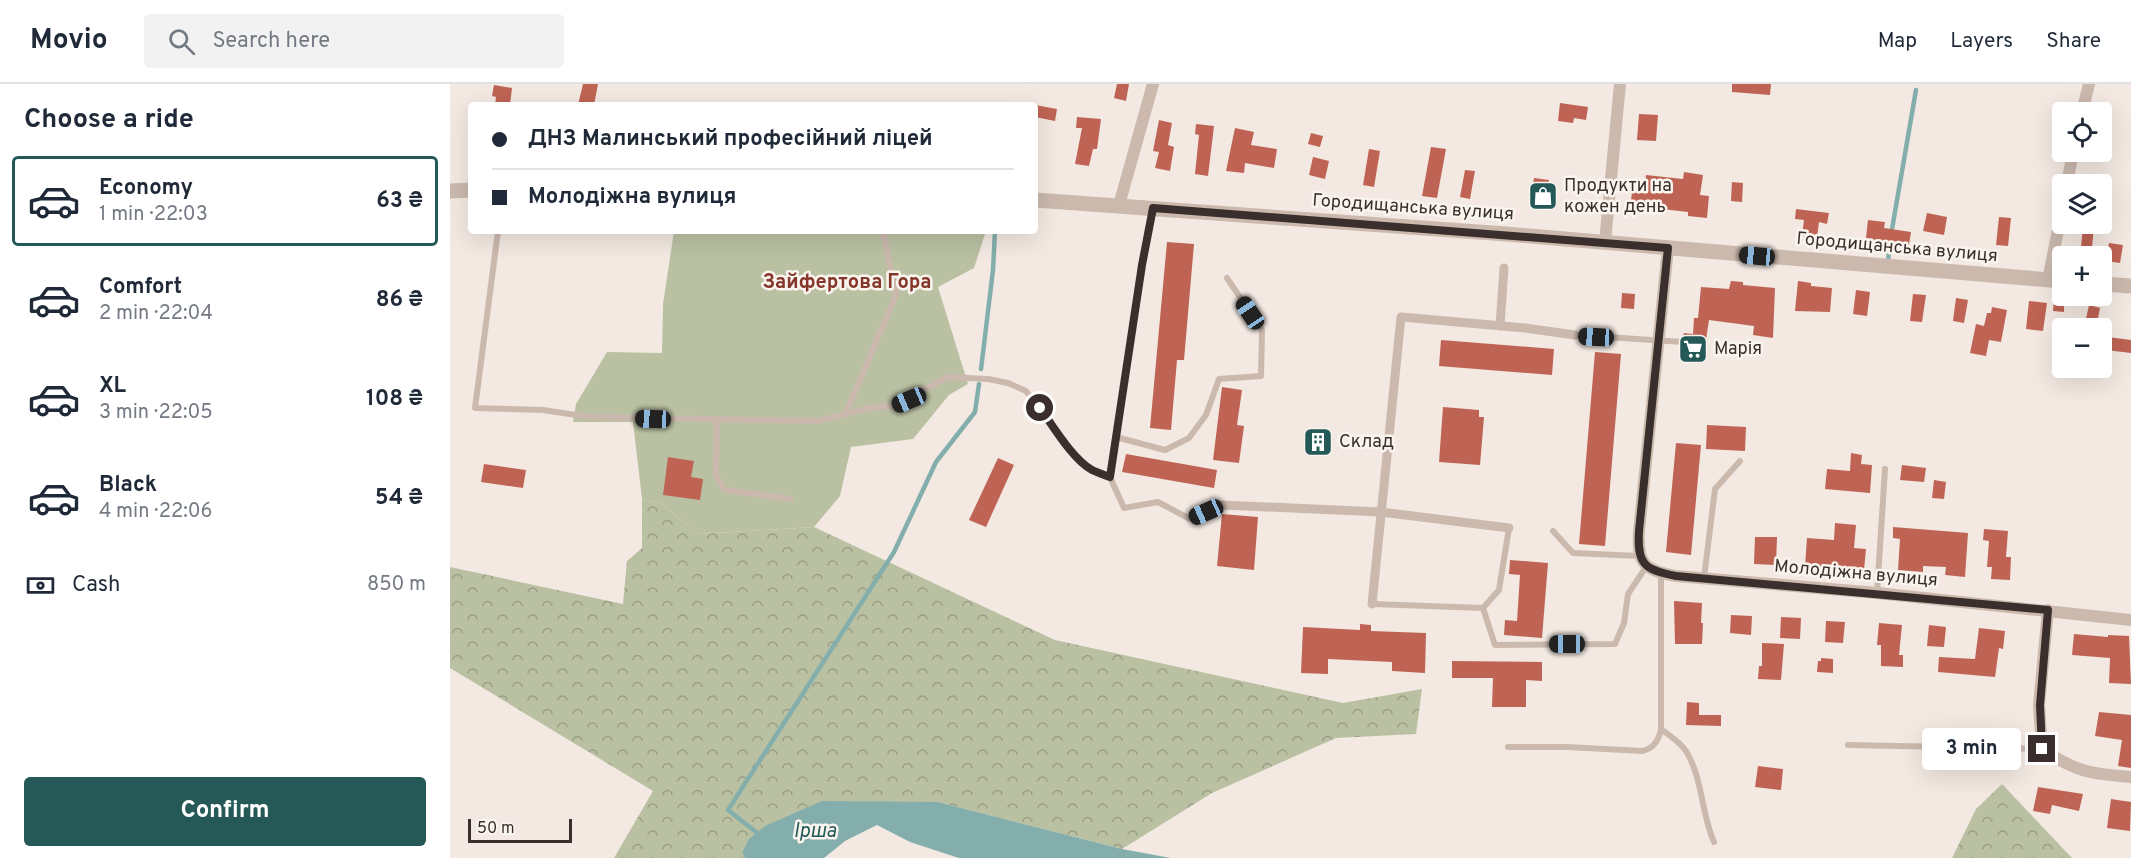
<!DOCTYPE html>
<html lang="en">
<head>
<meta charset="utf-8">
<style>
	body { margin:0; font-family:Overpass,sans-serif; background:#f2f2f3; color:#1f2937; height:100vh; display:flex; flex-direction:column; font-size:22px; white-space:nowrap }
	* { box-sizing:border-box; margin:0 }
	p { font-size:20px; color:#747a83 }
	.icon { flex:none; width:33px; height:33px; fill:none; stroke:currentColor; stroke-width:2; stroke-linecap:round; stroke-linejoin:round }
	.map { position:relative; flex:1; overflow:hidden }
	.panel { display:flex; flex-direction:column; background:#fff; width:450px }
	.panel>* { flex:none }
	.guide { position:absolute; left:18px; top:18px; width:570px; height:132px; border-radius:6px; box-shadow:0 6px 24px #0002; display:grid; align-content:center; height:132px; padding:0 24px; background:#fff }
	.fabs { position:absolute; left:1602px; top:18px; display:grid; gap:12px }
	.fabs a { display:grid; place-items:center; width:60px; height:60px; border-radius:6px; background:#fff; box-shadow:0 6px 24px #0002; font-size:30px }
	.scale { position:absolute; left:18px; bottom:15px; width:104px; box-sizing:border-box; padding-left:6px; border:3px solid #3a2f2c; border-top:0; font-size:16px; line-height:21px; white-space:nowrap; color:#3a2f2c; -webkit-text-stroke:4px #faf4ef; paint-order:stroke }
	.end { position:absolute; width:27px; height:27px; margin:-14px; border:8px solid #3a2f2c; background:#fff; box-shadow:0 0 0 3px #fff }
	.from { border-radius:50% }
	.bubble { position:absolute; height:42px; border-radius:6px; background:#fff; box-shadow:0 6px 24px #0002; font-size:20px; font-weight:700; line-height:42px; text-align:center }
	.car { position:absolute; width:18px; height:36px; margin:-18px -9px; border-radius:8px; box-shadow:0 0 4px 2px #0007; background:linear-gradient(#222 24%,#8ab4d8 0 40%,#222 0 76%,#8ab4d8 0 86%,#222 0) }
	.guide b { display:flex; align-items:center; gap:21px; height:57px; font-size:22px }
	.guide b+b { border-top:2px solid #e0e1e3 }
	.guide i { width:15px; height:15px; background:#1f2937 }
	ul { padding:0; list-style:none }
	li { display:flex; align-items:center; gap:18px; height:90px; margin:0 12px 9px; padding:0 12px; border:3px solid transparent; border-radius:6px }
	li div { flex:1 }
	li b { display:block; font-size:22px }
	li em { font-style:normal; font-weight:700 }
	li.on { border-color:#245958 }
	li>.icon { width:54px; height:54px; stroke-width:1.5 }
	h2 { padding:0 24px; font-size:27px; line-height:72px }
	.pay { display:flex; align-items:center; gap:15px; height:66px; padding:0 24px; font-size:22px }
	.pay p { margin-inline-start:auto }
	.action { display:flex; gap:12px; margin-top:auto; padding:12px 24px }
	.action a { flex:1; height:69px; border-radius:6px; background:#245958; color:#fff; font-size:24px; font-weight:700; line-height:69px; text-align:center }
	header { display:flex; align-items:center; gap:36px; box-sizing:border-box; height:84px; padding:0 30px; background:#fff; border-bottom:2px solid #e0e1e3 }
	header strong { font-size:28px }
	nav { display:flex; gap:33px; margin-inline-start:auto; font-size:21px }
	.search { width:420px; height:54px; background:#f2f2f3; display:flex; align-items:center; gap:15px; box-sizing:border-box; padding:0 21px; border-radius:6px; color:#747a83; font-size:22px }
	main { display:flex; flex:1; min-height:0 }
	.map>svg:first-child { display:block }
	.green { fill:#bac1a3 }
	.forest { fill:url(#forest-crowns) }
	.water { fill:#83aeac }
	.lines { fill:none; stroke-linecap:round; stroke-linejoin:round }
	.stream { stroke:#83aeac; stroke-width:4.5 }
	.building { fill:#bf6454 }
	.service { stroke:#cbb9ae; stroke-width:6 }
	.pedestrian { stroke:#cbb9ae; stroke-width:9 }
	.minor { stroke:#cbb9ae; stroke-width:12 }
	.tertiary { stroke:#cbb9ae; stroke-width:15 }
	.route { stroke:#3a2f2c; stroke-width:8 }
	.labels { text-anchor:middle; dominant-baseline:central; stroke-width:5; stroke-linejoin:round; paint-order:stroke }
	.poi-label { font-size:18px; fill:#3a2f2c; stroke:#faf4ef; text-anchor:start }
	.street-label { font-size:18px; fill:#3a2f2c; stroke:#faf4ef }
	.neighbourhood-label { font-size:20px; font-weight:bold; fill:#84372a; stroke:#faf4ef }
	.water-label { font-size:20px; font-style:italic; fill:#245958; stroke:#faf4ef }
</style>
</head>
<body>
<header>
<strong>Movio</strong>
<div class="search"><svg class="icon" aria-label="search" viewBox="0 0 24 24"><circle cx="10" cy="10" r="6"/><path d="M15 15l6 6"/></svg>Search here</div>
<nav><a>Map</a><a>Layers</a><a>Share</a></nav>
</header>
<main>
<section class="panel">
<h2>Choose a ride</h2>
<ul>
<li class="on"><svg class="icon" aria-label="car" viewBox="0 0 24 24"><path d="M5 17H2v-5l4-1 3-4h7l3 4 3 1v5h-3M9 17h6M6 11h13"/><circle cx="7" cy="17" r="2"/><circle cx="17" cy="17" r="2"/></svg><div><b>Economy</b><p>1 min · 22:03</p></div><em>63 ₴</em></li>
<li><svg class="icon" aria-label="car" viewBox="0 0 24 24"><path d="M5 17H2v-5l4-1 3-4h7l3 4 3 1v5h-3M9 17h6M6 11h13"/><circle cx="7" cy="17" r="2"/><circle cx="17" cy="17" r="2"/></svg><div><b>Comfort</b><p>2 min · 22:04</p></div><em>86 ₴</em></li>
<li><svg class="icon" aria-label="car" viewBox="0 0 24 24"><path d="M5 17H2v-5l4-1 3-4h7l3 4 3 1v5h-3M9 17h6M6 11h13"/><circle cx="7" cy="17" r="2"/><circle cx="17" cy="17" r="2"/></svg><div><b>XL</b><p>3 min · 22:05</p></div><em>108 ₴</em></li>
<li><svg class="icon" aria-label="car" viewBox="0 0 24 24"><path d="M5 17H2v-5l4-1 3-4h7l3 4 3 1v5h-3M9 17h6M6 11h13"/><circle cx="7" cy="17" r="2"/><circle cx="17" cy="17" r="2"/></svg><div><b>Black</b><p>4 min · 22:06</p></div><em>54 ₴</em></li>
</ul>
<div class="pay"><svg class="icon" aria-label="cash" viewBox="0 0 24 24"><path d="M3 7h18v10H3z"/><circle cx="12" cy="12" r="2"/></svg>Cash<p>850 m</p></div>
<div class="action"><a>Confirm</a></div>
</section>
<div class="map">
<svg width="1681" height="774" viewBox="0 0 1681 774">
	<defs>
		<pattern id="forest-crowns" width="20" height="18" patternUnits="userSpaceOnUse" patternTransform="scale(1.5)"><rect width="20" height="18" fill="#bac1a3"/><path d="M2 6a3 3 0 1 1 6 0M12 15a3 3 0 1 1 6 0" fill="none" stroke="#989d85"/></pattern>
	</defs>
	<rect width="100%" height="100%" fill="#f3e9e2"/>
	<path class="green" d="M224,147H536L524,184L488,203L518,300L499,311L463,355L401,363L390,412L364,443L249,450L212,420L192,415L183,338H123L126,320L157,268L212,269L213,220Z"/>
	<g class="forest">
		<path d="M192,415L212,420L249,450L364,443L605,556L893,619L972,605L966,650L886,654L762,709L672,765L488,718L292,769L295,774H164L203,707L0,584V483L173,520L177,477L192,464Z"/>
		<path d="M1552,700L1622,774H1502L1526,725Z"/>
	</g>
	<path class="water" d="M372,717L488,718L672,765L721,774H509L460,758L427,741L395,757L374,774H295L292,769L299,755L315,742Z"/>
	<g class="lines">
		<g class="stream">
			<path d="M1441,151L1466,6"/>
			<path d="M1438,177L1440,159"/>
			<path d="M531,285L543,186L545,147"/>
			<path d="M311,752L278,726L444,468L486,378L525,328L529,300"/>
		</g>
	</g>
	<g class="building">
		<path d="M133,0H148L144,21H128Z"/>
		<path d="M667,0H679L676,17L664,14Z"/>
		<path d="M1282,0H1321L1320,11L1282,8Z"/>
		<path d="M44,1L62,4L60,21H45L46,13L42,12Z"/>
		<path d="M1110,19L1138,23L1136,36L1124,34L1123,39L1108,37Z"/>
		<path d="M585,21L607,25L605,37L585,33Z"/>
		<path d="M1189,30L1208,31L1206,57L1187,56Z"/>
		<path d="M627,33L651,35L647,65H643L639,82L625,80L632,44H626Z"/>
		<path d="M709,36L722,39L718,61L724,63L720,87L705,84L709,68L703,67Z"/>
		<path d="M746,40L764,42L758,92L745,90L749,51L745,50Z"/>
		<path d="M785,44L804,48L801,61L827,65L824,84L795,79L794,89L776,87Z"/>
		<path d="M861,49L873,52L870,63L858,60Z"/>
		<path d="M981,63L996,65L987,114L972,112Z"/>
		<path d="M919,65L930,67L924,103L913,101Z"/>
		<path d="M863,73L879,77L875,95L859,91Z"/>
		<path d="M1015,86L1025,87L1020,115L1010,113Z"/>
		<path d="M1234,88L1253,91L1250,111L1259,112L1257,134L1238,132V128L1202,124L1201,128L1180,125L1182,108L1194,109L1196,91L1233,95Z"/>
		<path d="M1084,94L1099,96L1098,106L1104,107L1103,119L1081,117Z"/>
		<path d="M1282,98L1293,99L1292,118L1281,117Z"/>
		<path d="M1346,125L1379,129L1377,140L1369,138L1367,154L1352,152L1354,136L1345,135Z"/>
		<path d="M1477,129L1497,133L1494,151L1473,147Z"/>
		<path d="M1549,133L1561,134L1558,162L1546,161Z"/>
		<path d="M1418,136L1435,138L1434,144L1461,148L1458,167L1420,161L1421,155L1416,154Z"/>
		<path d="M1633,142H1644L1642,164L1631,163Z"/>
		<path d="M717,158L744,160L734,276H727L721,346L700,344Z"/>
		<path d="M1659,159L1673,161L1670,179L1656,177Z"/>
		<path d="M1281,197L1293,198V201L1325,204L1323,254L1303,251L1304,242L1259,236L1253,275L1232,272V263L1238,259L1237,255L1233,253L1234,249L1243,250L1244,234H1248L1251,203L1279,205Z"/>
		<path d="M1348,197L1361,199V202L1382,204L1380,228L1345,227Z"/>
		<path d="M1406,206L1420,208L1417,232L1403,230Z"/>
		<path d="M1172,209L1185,210L1184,225L1171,224Z"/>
		<path d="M1463,210L1476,211L1472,238L1460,237Z"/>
		<path d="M1506,214L1518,216L1514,239L1503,237Z"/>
		<path d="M1604,216H1614V228L1603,227Z"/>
		<path d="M1579,217L1597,219L1593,247L1576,245Z"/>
		<path d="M1639,221L1650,224L1646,244H1634Z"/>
		<path d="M1542,223L1557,226L1551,258L1539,256L1536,272L1520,269L1526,240L1534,242L1537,229H1541Z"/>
		<path d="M1658,253L1681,256V269L1656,266Z"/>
		<path d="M991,256L1104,265L1102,291L989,282Z"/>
		<path d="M1145,268L1171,270L1155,462L1129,460Z"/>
		<path d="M772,303L792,306L787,341L794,342L789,379L763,376Z"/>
		<path d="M993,323L1029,326V333H1034L1030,381L989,378Z"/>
		<path d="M1257,341L1296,343L1295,367L1256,365Z"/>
		<path d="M861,347H876L875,371L859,368Z"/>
		<path d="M1226,359L1251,361L1241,471L1216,468Z"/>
		<path d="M1401,369L1412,371L1411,380L1422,381L1420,409L1375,405L1377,385L1400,387Z"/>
		<path d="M676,370L767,386L764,404L672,388Z"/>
		<path d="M218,373L244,377L241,393L253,395L250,416L213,411Z"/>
		<path d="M548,374L564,381L536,443L519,436Z"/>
		<path d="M34,380L76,386L73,404L31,398Z"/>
		<path d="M1452,381L1476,384L1474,398L1450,396Z"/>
		<path d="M1484,396L1496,398L1494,415L1482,414Z"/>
		<path d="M772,430L808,433L804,486L767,482Z"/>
		<path d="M1385,439L1406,441L1404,464L1416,465L1414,486L1355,482L1357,454L1384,456Z"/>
		<path d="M1443,443L1518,449L1515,493L1495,491L1496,483L1473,482V488L1448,486L1450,455L1443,454Z"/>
		<path d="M1534,445L1558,447L1556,473H1561L1560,496L1541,495L1542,483H1537L1539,457L1533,456Z"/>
		<path d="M1305,453H1327L1326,481L1304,480Z"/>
		<path d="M1060,476L1098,479L1092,554L1054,551L1055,536L1067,537L1070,491L1059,490Z"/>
		<path d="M1224,517L1252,519L1251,539H1253L1252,560H1225Z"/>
		<path d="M1281,531L1302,532L1301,551L1280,549Z"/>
		<path d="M1331,533L1351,534L1350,555L1330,554Z"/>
		<path d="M1376,537L1395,538L1393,559L1375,558Z"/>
		<path d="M1429,539L1452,541L1449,571H1453V583L1431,582V561H1427Z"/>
		<path d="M910,540L921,541V547L976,549L975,589L942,587V578L878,575V590L851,589L853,543L910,546Z"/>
		<path d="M1479,541L1496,543L1494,563L1477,562Z"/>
		<path d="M1529,544L1555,547L1553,565L1549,564L1545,593L1488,588L1489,573L1525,575Z"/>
		<path d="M1624,550L1658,553V551L1679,552L1681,600L1659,599L1660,574L1622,571Z"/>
		<path d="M1312,559L1334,560L1331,596L1308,595L1309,582H1312Z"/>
		<path d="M1371,574L1383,575V589L1367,588L1368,577H1371Z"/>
		<path d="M1002,577L1092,578V597L1076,596V623H1042L1043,594H1002Z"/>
		<path d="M1237,618L1249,619V631H1271V642L1236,641Z"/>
		<path d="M1649,628L1681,631V684L1668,682L1672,656L1645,652Z"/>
		<path d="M1308,682L1333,685L1331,706L1305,703Z"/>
		<path d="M1588,703L1633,710L1629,727L1602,721L1600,730L1583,727Z"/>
		<path d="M1661,715L1681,718L1680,747L1657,744Z"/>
	</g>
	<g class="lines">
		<g class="service">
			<path d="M48,147L25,324L93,326L139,333L368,337L423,323L445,322L498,293L538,295L558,299L576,307L623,368L641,386L660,393L692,181L703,125"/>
			<path d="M1125,251L1233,258"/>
			<path d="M396,329L446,211L433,147"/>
			<path d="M267,336L266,392L275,406L341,415"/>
			<path d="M666,353L715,366L739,354L756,331L769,295L811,292L812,246L777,194"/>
			<path d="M660,393L674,424L708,418L740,435L772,421"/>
			<path d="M1103,447L1123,469L1189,472"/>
			<path d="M1211,489V645C1220,652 1230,658 1236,667C1253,695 1251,729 1264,758"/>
			<path d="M1254,494L1265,405L1290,377"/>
			<path d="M1427,509L1435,385"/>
			<path d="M922,520L1033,524L1049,506L1059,444"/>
			<path d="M1033,524L1045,561L1165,560L1174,539L1178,510L1196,483"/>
			<path d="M1398,661L1592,665"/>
			<path d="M1058,663H1117L1192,667C1204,665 1209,655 1211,645"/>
		</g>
		<g class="pedestrian">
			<path d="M1050,242L1054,184"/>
			<path d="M772,421L931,428L1059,444"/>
			<path d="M922,520L951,233L1075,244L1125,251"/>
		</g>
		<g class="minor">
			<path d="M1632,28L1639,0"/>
			<path d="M1617,100L1623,68"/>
			<path d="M669,121L703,0"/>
			<path d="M1155,158L1170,0"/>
			<path d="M1218,164L1189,447C1187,480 1194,486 1226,492L1427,509L1681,536"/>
			<path d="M1598,196L1612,126"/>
			<path d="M1598,526L1589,621L1592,665C1626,688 1641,690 1681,693"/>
		</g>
		<g class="tertiary">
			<path d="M0,107L21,106"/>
			<path d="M585,116L1056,150L1612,197"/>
			<path d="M1652,200L1681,202"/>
		</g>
	</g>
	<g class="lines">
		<path class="route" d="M590,324C603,342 623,376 642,386C648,389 655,391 660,393L692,181L703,124L1218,164L1189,447C1187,480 1194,486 1226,492L1598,526L1590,621L1592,665"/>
	</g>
	<defs>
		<g id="shop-square" transform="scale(1.5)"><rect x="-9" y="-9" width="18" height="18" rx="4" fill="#245958" stroke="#faf4ef"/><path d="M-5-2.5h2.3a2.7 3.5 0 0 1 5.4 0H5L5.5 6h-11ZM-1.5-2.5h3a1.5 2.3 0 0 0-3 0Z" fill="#fff"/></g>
		<g id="supermarket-square" transform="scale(1.5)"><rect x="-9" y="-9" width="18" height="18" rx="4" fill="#245958" stroke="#faf4ef"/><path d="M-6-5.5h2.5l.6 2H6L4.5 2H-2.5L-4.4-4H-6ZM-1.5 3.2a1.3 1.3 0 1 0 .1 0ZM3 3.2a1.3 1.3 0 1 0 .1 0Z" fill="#fff"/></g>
		<g id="building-square" transform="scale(1.5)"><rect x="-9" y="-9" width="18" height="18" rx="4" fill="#245958" stroke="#faf4ef"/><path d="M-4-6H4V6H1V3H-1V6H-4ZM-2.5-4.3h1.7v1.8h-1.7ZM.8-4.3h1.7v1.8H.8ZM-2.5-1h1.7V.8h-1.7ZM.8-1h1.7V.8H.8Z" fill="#fff"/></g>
	</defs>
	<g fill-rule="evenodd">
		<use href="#shop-square" x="1093" y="112"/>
		<use href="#supermarket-square" x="1243" y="265"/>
		<use href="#building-square" x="868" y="358"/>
	</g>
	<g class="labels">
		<g class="poi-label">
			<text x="1114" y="102">Продукти на<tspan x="1114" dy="21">кожен день</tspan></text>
			<text x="1264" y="265">Марія</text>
			<text x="889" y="358">Склад</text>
		</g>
		<g class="street-label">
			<text transform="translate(963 124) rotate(4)">Городищанська вулиця</text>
			<text transform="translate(1447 164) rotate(5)">Городищанська вулиця</text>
			<text transform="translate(1406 490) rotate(5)">Молодіжна вулиця</text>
		</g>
		<g class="neighbourhood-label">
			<text x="397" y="199">Зайфертова Гора</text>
		</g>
		<g class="water-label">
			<text x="365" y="748">Ірша</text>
		</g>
	</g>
</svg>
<div class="fabs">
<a><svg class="icon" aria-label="locate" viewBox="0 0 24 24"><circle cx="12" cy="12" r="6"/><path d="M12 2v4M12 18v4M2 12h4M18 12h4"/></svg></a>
<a><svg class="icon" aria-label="layers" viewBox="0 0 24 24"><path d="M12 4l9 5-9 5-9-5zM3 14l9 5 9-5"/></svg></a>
<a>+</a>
<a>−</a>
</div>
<div class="scale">50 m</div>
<i class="end from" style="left:590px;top:324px"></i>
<i class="end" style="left:1592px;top:665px"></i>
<div class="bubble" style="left:1472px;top:644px;width:99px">3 min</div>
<i class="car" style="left:1307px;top:172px;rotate:275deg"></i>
<i class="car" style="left:800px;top:229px;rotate:326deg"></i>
<i class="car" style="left:1146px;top:253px;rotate:273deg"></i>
<i class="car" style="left:459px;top:316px;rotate:247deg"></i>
<i class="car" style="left:203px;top:335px;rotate:272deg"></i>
<i class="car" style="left:756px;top:428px;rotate:246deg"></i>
<i class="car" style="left:1117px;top:560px;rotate:270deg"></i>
<div class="guide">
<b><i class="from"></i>ДНЗ Малинський професійний ліцей</b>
<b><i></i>Молодіжна вулиця</b>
</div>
</div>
</main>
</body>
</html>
